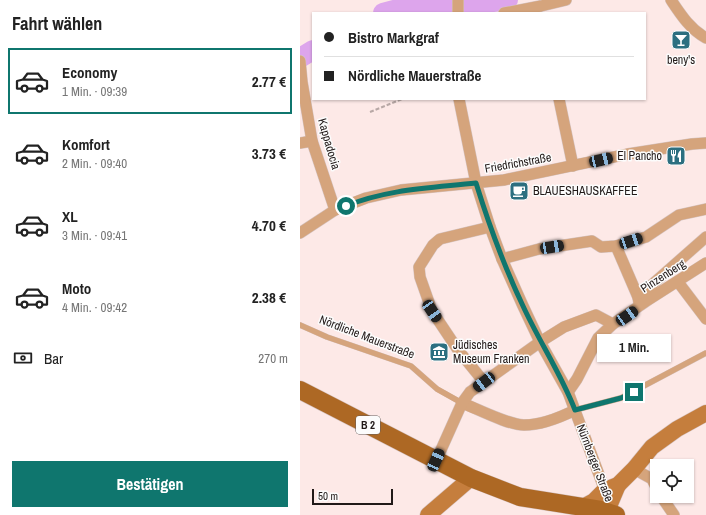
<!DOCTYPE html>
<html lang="de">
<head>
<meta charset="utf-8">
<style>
	body { margin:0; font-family:"Archivo Narrow",sans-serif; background:#f2f2f2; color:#222; height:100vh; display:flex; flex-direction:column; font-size:15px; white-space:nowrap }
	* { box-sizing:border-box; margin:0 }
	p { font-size:13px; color:#767676 }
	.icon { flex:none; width:22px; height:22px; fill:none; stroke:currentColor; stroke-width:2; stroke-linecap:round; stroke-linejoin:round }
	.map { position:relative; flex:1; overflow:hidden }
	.drawer { display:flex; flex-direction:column; background:#fff; width:300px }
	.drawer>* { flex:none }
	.hud { position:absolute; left:12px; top:12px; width:334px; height:88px; border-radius:0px; box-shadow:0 1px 3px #0004; display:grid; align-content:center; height:88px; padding:0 12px; background:#fff }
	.fabs { position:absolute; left:350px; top:459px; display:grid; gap:8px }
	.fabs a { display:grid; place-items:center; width:44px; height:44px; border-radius:0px; background:#fff; box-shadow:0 1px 3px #0004; font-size:20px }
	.scale { position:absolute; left:12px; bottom:10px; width:81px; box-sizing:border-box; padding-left:4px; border:2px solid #211918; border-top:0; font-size:11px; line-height:14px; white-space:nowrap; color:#211918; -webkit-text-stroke:3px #fcfcfc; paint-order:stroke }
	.end { position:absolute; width:18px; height:18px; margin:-9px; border:5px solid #0f766e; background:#fff; box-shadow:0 0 0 2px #fff }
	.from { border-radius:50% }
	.bubble { position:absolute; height:28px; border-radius:0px; background:#fff; box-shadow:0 1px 3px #0004; font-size:13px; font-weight:800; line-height:28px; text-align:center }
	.car { position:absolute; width:12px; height:24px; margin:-12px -6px; border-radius:5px; box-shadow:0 0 3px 1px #0007; background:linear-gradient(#222 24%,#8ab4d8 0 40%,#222 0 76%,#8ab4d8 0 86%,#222 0) }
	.hud b { display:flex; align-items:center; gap:14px; height:38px; font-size:15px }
	.hud b+b { border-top:1px solid #e0e0e0 }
	.hud i { width:10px; height:10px; background:#222 }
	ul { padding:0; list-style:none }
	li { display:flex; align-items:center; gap:12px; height:66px; margin:0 8px 6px; padding:0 4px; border:2px solid transparent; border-radius:0px }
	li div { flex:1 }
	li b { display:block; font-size:15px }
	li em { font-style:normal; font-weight:800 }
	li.selected { border-color:#0f766e }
	li>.icon { width:36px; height:36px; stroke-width:1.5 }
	h2 { padding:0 12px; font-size:18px; line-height:48px }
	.pay { display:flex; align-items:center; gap:10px; height:44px; padding:0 12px; font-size:15px }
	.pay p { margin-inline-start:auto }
	.button { display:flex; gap:8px; margin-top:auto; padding:8px 12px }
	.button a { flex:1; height:46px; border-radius:0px; background:#0f766e; color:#fff; font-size:16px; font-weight:800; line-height:46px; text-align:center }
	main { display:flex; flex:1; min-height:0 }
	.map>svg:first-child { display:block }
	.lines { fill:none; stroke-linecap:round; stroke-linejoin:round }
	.river { stroke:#dda5ec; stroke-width:20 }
	.lane-casing { stroke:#d5c4c2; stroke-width:6 }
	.street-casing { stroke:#d5c4c2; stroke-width:12 }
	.secondary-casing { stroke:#d5c4c2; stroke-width:17 }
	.primary-casing { stroke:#d5c4c2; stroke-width:19 }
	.path { stroke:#b8a8a6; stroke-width:2; stroke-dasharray:4 2; stroke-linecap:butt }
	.lane { stroke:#d5a47c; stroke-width:5.5 }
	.street { stroke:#d5a47c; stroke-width:11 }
	.secondary { stroke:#c57e3d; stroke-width:16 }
	.primary { stroke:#ad6824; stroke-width:18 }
	.route { stroke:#0f766e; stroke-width:5 }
	.labels { text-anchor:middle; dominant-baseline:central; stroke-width:3; stroke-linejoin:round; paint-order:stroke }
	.shield { fill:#fcfcfc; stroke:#635d5c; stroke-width:1 }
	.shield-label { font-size:11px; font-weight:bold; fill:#211918 }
	.poi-label { font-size:12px; fill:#211918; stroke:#fcfcfc; text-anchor:start }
	.street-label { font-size:12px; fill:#211918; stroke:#fcfcfc }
</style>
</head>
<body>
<main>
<section class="drawer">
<h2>Fahrt wählen</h2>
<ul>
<li class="selected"><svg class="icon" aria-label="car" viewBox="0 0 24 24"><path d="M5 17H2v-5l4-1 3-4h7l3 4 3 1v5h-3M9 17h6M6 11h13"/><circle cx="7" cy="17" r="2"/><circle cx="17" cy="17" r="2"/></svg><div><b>Economy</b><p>1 Min. · 09:39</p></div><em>2.77 €</em></li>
<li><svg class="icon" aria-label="car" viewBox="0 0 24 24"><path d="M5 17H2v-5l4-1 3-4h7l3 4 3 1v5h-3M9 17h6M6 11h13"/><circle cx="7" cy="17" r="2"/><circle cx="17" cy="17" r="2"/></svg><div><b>Komfort</b><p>2 Min. · 09:40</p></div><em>3.73 €</em></li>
<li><svg class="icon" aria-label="car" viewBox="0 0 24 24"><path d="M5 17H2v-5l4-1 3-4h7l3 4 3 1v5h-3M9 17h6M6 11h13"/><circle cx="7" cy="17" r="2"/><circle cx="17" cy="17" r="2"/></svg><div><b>XL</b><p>3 Min. · 09:41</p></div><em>4.70 €</em></li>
<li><svg class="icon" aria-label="car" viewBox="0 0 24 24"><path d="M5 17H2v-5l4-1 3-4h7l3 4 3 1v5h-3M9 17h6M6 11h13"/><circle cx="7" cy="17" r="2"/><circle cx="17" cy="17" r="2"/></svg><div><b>Moto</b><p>4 Min. · 09:42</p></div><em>2.38 €</em></li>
</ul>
<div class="pay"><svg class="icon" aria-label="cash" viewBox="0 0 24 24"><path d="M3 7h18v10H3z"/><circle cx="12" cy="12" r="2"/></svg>Bar<p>270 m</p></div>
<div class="button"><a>Bestätigen</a></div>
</section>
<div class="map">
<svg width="406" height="515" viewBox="0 0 406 515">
	<rect width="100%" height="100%" fill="#fde9e7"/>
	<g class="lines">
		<g class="river">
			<path d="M83,13L112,5H170L208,0"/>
			<path d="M0,58L13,50"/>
		</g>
		<g class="lane-casing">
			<g id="lane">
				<path d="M0,325L27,337L111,366L137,389L162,403"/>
				<path d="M275,410L321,398L406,353"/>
			</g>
		</g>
		<g class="street-casing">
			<g id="street">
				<path d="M158,0V13"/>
				<path d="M371,0C381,15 390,29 406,38"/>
				<path d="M204,13L241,6L266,0"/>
				<path d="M0,61L2,82L12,141L35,210"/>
				<path d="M159,99L176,183L190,227L202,259L223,306L240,342L268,392L307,496"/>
				<path d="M259,99L273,166"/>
				<path d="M0,143L12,141"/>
				<path d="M0,233L35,210L66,198L101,190L204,180L328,154L392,144L406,143"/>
				<path d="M316,246L338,297L339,303"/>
				<path d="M202,259L239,249L292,241L301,247L316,246L346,237L379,215L406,209"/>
				<path d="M378,282L406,319"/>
				<path d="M338,297L406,237"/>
				<path d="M184,382L158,350L132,311L120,277L119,267L133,245L140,239L190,227"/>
				<path d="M268,392L277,379L298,338L313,324L348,300L406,263"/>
				<path d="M162,403C178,409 208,425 224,425C242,425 259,418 275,410"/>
				<path d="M136,461L162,403L170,392L240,342L264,327L296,315L313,324"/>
				<path d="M334,469L352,479L357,489"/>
				<path d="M361,496L374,515"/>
			</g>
		</g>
		<g class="secondary-casing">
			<g id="secondary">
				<path d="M281,508L294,501L305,490L318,485L334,469L352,447L377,429L406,413"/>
				<path d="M301,510L310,504L318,485"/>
				<path d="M128,515L171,478"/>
			</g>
		</g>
		<g class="primary-casing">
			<path id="primary" d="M0,390L171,478L220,497L301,510L316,515"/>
		</g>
		<path class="path" d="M70,112L102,99"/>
		<use href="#lane" class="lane"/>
		<use href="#street" class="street"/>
		<use href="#secondary" class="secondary"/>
		<use href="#primary" class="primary"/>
	</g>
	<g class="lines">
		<path class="route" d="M46,206C88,189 131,188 176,183C189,225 204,266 223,306C239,341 261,374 275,410L321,398L334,392"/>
	</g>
	<defs>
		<g id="bar-square" transform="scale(1)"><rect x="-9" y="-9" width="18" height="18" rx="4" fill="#2c6f80" stroke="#fcfcfc"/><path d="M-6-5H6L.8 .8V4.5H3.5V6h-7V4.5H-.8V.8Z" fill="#fff"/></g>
		<g id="restaurant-square" transform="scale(1)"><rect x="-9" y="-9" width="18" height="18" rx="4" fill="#2c6f80" stroke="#fcfcfc"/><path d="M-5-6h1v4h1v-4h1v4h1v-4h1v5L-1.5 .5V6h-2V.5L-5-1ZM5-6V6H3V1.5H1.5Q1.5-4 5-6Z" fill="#fff"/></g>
		<g id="cafe-square" transform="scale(1)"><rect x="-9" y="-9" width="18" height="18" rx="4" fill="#2c6f80" stroke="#fcfcfc"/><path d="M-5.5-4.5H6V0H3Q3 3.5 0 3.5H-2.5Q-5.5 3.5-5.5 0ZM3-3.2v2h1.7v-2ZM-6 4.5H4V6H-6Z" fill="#fff"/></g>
		<g id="museum-square" transform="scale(1)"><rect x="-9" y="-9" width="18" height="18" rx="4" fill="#2c6f80" stroke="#fcfcfc"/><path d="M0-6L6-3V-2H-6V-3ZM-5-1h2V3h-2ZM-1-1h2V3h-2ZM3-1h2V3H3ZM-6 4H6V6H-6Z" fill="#fff"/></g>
	</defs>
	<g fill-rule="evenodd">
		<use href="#bar-square" x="381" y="40"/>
		<use href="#restaurant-square" x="376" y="156"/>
		<use href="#cafe-square" x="219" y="191"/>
		<use href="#museum-square" x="139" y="352"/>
	</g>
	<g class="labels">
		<rect class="shield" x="56" y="416" width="24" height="18" rx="3"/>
		<g class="shield-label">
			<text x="68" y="425">B 2</text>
		</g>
		<g class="poi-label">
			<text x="381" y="60" text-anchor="middle">beny's</text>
			<text x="362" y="156" text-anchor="end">El Pancho</text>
			<text x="233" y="191">BLAUESHAUSKAFFEE</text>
			<text x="153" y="345">Jüdisches<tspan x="153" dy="14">Museum Franken</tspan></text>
		</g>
		<g class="street-label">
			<text transform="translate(29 144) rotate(74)">Kappadocia</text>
			<text transform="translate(218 163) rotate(-10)">Friedrichstraße</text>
			<text transform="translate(363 276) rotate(-33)">Pinzenberg</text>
			<text transform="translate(67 337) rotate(21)">Nördliche Mauerstraße</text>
			<text transform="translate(295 463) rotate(69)">Nürnberger Straße</text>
		</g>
	</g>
</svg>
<div class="fabs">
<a><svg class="icon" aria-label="locate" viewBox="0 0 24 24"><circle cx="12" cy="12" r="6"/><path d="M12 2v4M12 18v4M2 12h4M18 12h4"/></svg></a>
</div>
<div class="scale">50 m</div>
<i class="end from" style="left:46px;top:206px"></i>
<i class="end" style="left:334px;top:392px"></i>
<div class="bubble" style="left:297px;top:334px;width:74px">1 Min.</div>
<i class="car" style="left:301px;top:160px;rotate:77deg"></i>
<i class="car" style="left:331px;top:241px;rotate:72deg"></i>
<i class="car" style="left:252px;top:247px;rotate:81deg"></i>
<i class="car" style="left:132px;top:311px;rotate:146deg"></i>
<i class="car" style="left:327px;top:316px;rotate:56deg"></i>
<i class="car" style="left:184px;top:382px;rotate:233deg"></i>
<i class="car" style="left:136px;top:460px;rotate:24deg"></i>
<div class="hud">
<b><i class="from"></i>Bistro Markgraf</b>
<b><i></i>Nördliche Mauerstraße</b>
</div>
</div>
</main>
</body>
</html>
